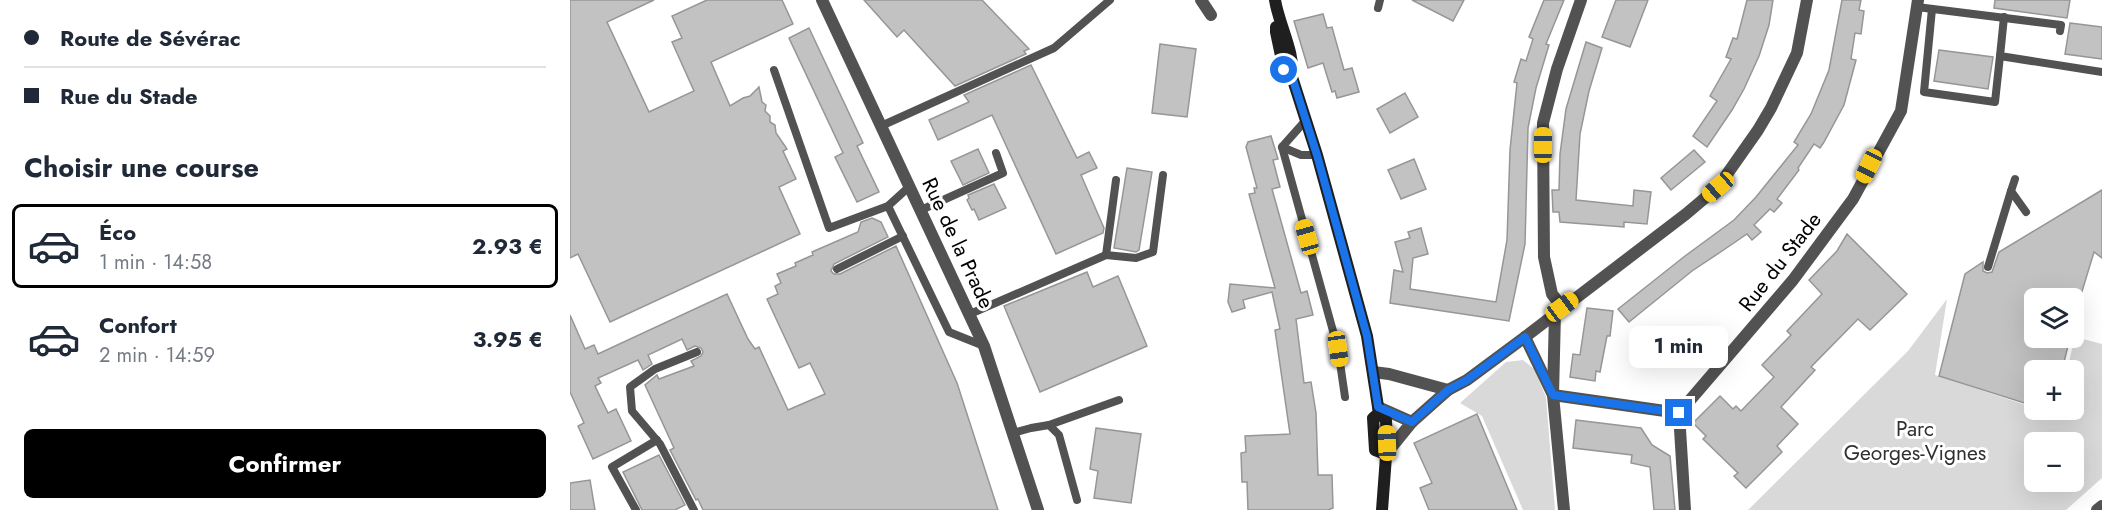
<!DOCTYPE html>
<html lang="fr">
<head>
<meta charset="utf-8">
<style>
	body { margin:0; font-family:Jost,sans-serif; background:#f6f6f7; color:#1f2937; height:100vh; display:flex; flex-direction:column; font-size:22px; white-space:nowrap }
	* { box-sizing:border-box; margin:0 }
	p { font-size:20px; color:#747a83 }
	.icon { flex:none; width:33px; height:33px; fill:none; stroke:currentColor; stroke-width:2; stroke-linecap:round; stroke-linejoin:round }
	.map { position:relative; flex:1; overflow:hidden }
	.drawer { display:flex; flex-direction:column; background:#fff; width:570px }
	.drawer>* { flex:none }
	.hud { display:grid; align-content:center; height:132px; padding:0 24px; background:#fff }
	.controls { position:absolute; left:1454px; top:288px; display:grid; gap:12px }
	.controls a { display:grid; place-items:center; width:60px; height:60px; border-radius:9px; background:#fff; box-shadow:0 6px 24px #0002; font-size:30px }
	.end { position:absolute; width:27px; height:27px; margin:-14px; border:8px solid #1a73e8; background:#fff; box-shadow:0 0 0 3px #fff }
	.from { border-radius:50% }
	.bubble { position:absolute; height:42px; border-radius:9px; background:#fff; box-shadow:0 6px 24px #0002; font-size:20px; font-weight:700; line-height:42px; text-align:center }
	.car { position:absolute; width:18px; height:36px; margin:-18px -9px; border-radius:8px; box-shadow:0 0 4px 2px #0007; background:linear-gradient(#f5c518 24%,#345 0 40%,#f5c518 0 76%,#345 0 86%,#f5c518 0) }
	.hud b { display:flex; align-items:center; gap:21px; height:57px; font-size:22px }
	.hud b+b { border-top:2px solid #e0e1e3 }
	.hud i { width:15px; height:15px; background:#1f2937 }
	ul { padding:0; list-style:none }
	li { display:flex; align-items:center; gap:18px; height:84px; margin:0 12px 9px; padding:0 12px; border:3px solid transparent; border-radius:9px }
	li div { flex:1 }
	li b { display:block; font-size:22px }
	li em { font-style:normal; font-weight:700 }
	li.active { border-color:#000 }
	li>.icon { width:54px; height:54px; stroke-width:1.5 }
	h2 { padding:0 24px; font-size:27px; line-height:72px }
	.button { display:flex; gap:12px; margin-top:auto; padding:12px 24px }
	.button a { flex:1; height:69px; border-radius:9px; background:#000; color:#fff; font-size:24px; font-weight:700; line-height:69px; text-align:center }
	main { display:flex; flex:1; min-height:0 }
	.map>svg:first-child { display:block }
	.green { fill:#d9d9d9; fill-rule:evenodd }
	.building { fill:#c2c2c2; stroke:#969696; stroke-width:1.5 }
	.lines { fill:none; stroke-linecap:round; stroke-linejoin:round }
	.service { stroke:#525252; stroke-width:8 }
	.minor { stroke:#525252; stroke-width:12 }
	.secondary { stroke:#1f1f1f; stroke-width:12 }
	.route { stroke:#1a73e8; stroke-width:8 }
	.labels { text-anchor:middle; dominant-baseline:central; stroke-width:6; stroke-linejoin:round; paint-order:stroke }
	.street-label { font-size:21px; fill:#000; stroke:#fff }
	.park-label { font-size:21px; fill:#303030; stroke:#fff }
</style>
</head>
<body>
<main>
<section class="drawer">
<div class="hud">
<b><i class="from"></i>Route de Sévérac</b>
<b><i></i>Rue du Stade</b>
</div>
<h2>Choisir une course</h2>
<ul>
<li class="active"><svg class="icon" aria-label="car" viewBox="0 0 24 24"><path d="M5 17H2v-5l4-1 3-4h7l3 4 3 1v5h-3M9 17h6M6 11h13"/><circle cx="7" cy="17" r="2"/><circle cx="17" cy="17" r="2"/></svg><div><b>Éco</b><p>1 min · 14:58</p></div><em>2.93 €</em></li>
<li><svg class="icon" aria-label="car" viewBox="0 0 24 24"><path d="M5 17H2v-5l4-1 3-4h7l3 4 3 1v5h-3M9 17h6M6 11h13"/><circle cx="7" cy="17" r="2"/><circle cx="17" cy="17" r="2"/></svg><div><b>Confort</b><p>2 min · 14:59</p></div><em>3.95 €</em></li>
</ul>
<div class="button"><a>Confirmer</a></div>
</section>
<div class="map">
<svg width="1532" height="510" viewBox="0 0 1532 510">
	<rect width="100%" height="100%" fill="#fff"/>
	<g class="green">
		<path d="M1377,299L1365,375L1486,415L1487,410H1503V370H1497L1505,337L1532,344V478L1496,510H1178L1338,351ZM1503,442V482H1464V442Z"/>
		<path d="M953,360L964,369L976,397L985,510H953L912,416L890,403L936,362Z"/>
	</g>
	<g class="building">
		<path d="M0,0H84L37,22L79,112L124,91L102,42L112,38L102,16L137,0H212L223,24L141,62L160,106L173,98L180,96L189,87L192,102L196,105L195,111L200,116V122L205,125L206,133L217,149L213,151L226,179L209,187L230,234L40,322L8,254L0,258Z"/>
		<path d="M294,0H412L459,49L454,51L456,54L385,86L334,30L327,37Z"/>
		<path d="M842,0H894L883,21Z"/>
		<path d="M974,0H994L976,44L979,45L966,88L958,128L955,244L939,321L820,303L824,270L833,272L825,242L840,238L838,232L851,228L858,254L843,258L840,289L926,302L937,240L940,150L947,83L944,82L951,59L956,61L963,39L959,37Z"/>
		<path d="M1046,0H1078L1060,47L1032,37Z"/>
		<path d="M1177,0H1203L1199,25L1189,56L1174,89L1162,110L1137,147L1123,136L1147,101L1140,96L1161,59L1156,57L1163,38L1167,39Z"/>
		<path d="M1272,0H1291L1289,10L1294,11L1291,34L1285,33L1281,59L1286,60L1274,105L1254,142L1250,148L1244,144L1228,168L1229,170L1207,199L1212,203L1204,212L1200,209L1184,225L1191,232L1182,240L1177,234L1155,249L1122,271L1059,322L1048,309L1115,256L1164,220L1186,197L1228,145L1224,142L1241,114L1259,70Z"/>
		<path d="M1425,0H1500L1497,18L1424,8Z"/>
		<path d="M753,14L757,28L762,27L774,70L782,68L789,92L767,98L765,91L762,92L753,63L738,68L724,21Z"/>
		<path d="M1500,23L1532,27V59L1495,54Z"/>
		<path d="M239,28L293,143L287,146L309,192L287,202L265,157L273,153L219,38Z"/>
		<path d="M1016,42L1032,48L1019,91L1010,134L1006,200L1063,206L1064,190L1081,192L1077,224L1054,222V227L990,222L989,212H983L982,190H989L990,154L996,109Z"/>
		<path d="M590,44L626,49L617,117L582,113Z"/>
		<path d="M1369,50L1423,57L1418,89L1364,81Z"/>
		<path d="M461,65L507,158L519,152L527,168L511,175L534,228L533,233L486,254L422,115L368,140L359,120L399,102L394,95Z"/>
		<path d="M835,93L848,117L820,133L807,109Z"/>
		<path d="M701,136L708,159L703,160L710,187L702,189L731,293L737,291L743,315L726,319L734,383L741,382L746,413L748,475H762L763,508L758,510H678L677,482H672L671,453L676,452L675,436L720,434L705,330L710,329L702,292L673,300L675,308L662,312L658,302L660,284L705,288L679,194L685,193L684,188H687L676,147L678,142Z"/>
		<path d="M408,149L419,173L393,185L381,161Z"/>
		<path d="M1124,150L1135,162L1101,190L1091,178Z"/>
		<path d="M844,159L856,189L831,199L818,170Z"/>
		<path d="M557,168L582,172L569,250L566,252L544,248Z"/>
		<path d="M424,184L436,208L409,220L404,209L402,210L397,200L399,198L398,195Z"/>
		<path d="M1532,190V258L1524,252L1510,298H1464V338H1500L1492,370H1464V406L1369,376L1395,274L1413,262V271L1417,273L1422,272L1429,252Z"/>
		<path d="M302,218L311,222L318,237L264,264L261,271L264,274H270L326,246L387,383L428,510H133L128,499L126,500L100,450L104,448L75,385L87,375L89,379L124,366L121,361L131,356L133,352L131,348L125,346L117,350L112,339L78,355L82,364L73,370L68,360L28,378L31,383L25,386L38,413L46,409L61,441L23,459L8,426L14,423L0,392V315L15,349L24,345L28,354L157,294L178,339L185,349L189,347L218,410L255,394L240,363L229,368L202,310L197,299L208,294L205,286L211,283L207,274L226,266L225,263L243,255L242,252L288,232L291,222Z"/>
		<path d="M1277,234L1337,294L1300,330L1288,319L1241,367L1245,370L1211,407L1228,424L1207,446L1212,452L1176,488L1164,476L1168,473L1133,439L1136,436L1123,423L1150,396L1163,409L1166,406L1171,411L1204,377L1192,365L1221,335L1217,331L1252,294L1239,280L1267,251Z"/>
		<path d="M517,272L523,287L548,276L577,346L470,392L434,306Z"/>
		<path d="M1017,308L1043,311L1040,336H1037L1030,372L1026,371L1025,381L1000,377L1003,354L1010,355Z"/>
		<path d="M907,414L947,510H859L850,488L862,483L844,443Z"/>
		<path d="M1006,420L1071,428L1082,445L1100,456L1105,510H1084L1080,467L1061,463L1062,455L1003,448Z"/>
		<path d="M526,428L571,434L561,503L524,498L528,471L520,469Z"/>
		<path d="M89,455L115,505L105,510H72L53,472Z"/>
		<path d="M20,480L25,510H0V483Z"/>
	</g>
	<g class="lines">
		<g class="service">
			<path d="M1347,7L1491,25L1490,31"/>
			<path d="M808,8L810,0"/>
			<path d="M1362,9L1354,92L1425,102L1430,56"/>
			<path d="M1434,17L1430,56L1532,72"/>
			<path d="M204,70L259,228L318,206L340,186"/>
			<path d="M736,120L712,147L768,349L775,397"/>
			<path d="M311,126L484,48L540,0"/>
			<path d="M712,147L731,155H747"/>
			<path d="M1445,179L1441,191L1456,212"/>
			<path d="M318,206L379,332L414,346"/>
			<path d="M351,210L433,173L426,153"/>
			<path d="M536,255L546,180"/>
			<path d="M1418,267L1441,191"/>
			<path d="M267,269L333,236"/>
			<path d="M400,314L536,255L566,258L583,252L593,175"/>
			<path d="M479,425L549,400"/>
			<path d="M443,433L461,428L479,425L489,435L507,500"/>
			<path d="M66,510L42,467L87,440"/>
			<path d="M124,510L90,444L62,411L60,387L85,369L127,352"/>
		</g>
		<g class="minor">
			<path d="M252,0L414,346L468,510"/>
			<path d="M631,0L641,15"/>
			<path d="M992,307L982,294L974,257L973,123L987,69L1011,0"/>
			<path d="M985,313L983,395L994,510"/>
			<path d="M955,337L982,393"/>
			<path d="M803,372L819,374L878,390"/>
			<path d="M983,395L1109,413"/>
			<path d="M808,407L842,422"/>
			<path d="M1109,413L1223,280L1283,199L1331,111L1348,0"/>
			<path d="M1109,413L1115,510"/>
			<path d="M816,454L842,422L878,390L897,380L955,337L1116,214L1148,187L1188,130L1201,108L1227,53L1237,0"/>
			<path d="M1527,510L1532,506"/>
		</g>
		<g class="secondary">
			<path d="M705,0C709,25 725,52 722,77L747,155L797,336L809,413L816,420L817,443L812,510"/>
			<path d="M706,27V32L714,70L722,77"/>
			<path d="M809,413L803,418L805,450L816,454"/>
		</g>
	</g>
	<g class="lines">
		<path class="route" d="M714,70L722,77L723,80L747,155L797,336L808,407L842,422L878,390L897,380L955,337L983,395L1109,413"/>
	</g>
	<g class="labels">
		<g class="street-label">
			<text transform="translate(388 243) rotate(65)">Rue de la Prade</text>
			<text transform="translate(1210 262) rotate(-52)">Rue du Stade</text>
		</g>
		<g class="park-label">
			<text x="1345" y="429">Parc<tspan x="1345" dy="24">Georges-Vignes</tspan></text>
		</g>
	</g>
</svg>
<div class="controls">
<a><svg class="icon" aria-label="layers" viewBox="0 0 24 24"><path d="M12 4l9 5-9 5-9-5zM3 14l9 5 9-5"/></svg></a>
<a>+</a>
<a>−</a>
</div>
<i class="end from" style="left:714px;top:70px"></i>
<i class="end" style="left:1109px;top:413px"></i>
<div class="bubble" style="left:1059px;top:326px;width:99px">1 min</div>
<i class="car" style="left:973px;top:145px;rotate:0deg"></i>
<i class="car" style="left:1299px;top:166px;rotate:206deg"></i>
<i class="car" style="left:1148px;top:187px;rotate:229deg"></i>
<i class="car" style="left:737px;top:237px;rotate:344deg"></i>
<i class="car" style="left:992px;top:307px;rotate:53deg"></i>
<i class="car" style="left:768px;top:349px;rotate:172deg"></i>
<i class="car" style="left:817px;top:443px;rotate:358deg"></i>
</div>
</main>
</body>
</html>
